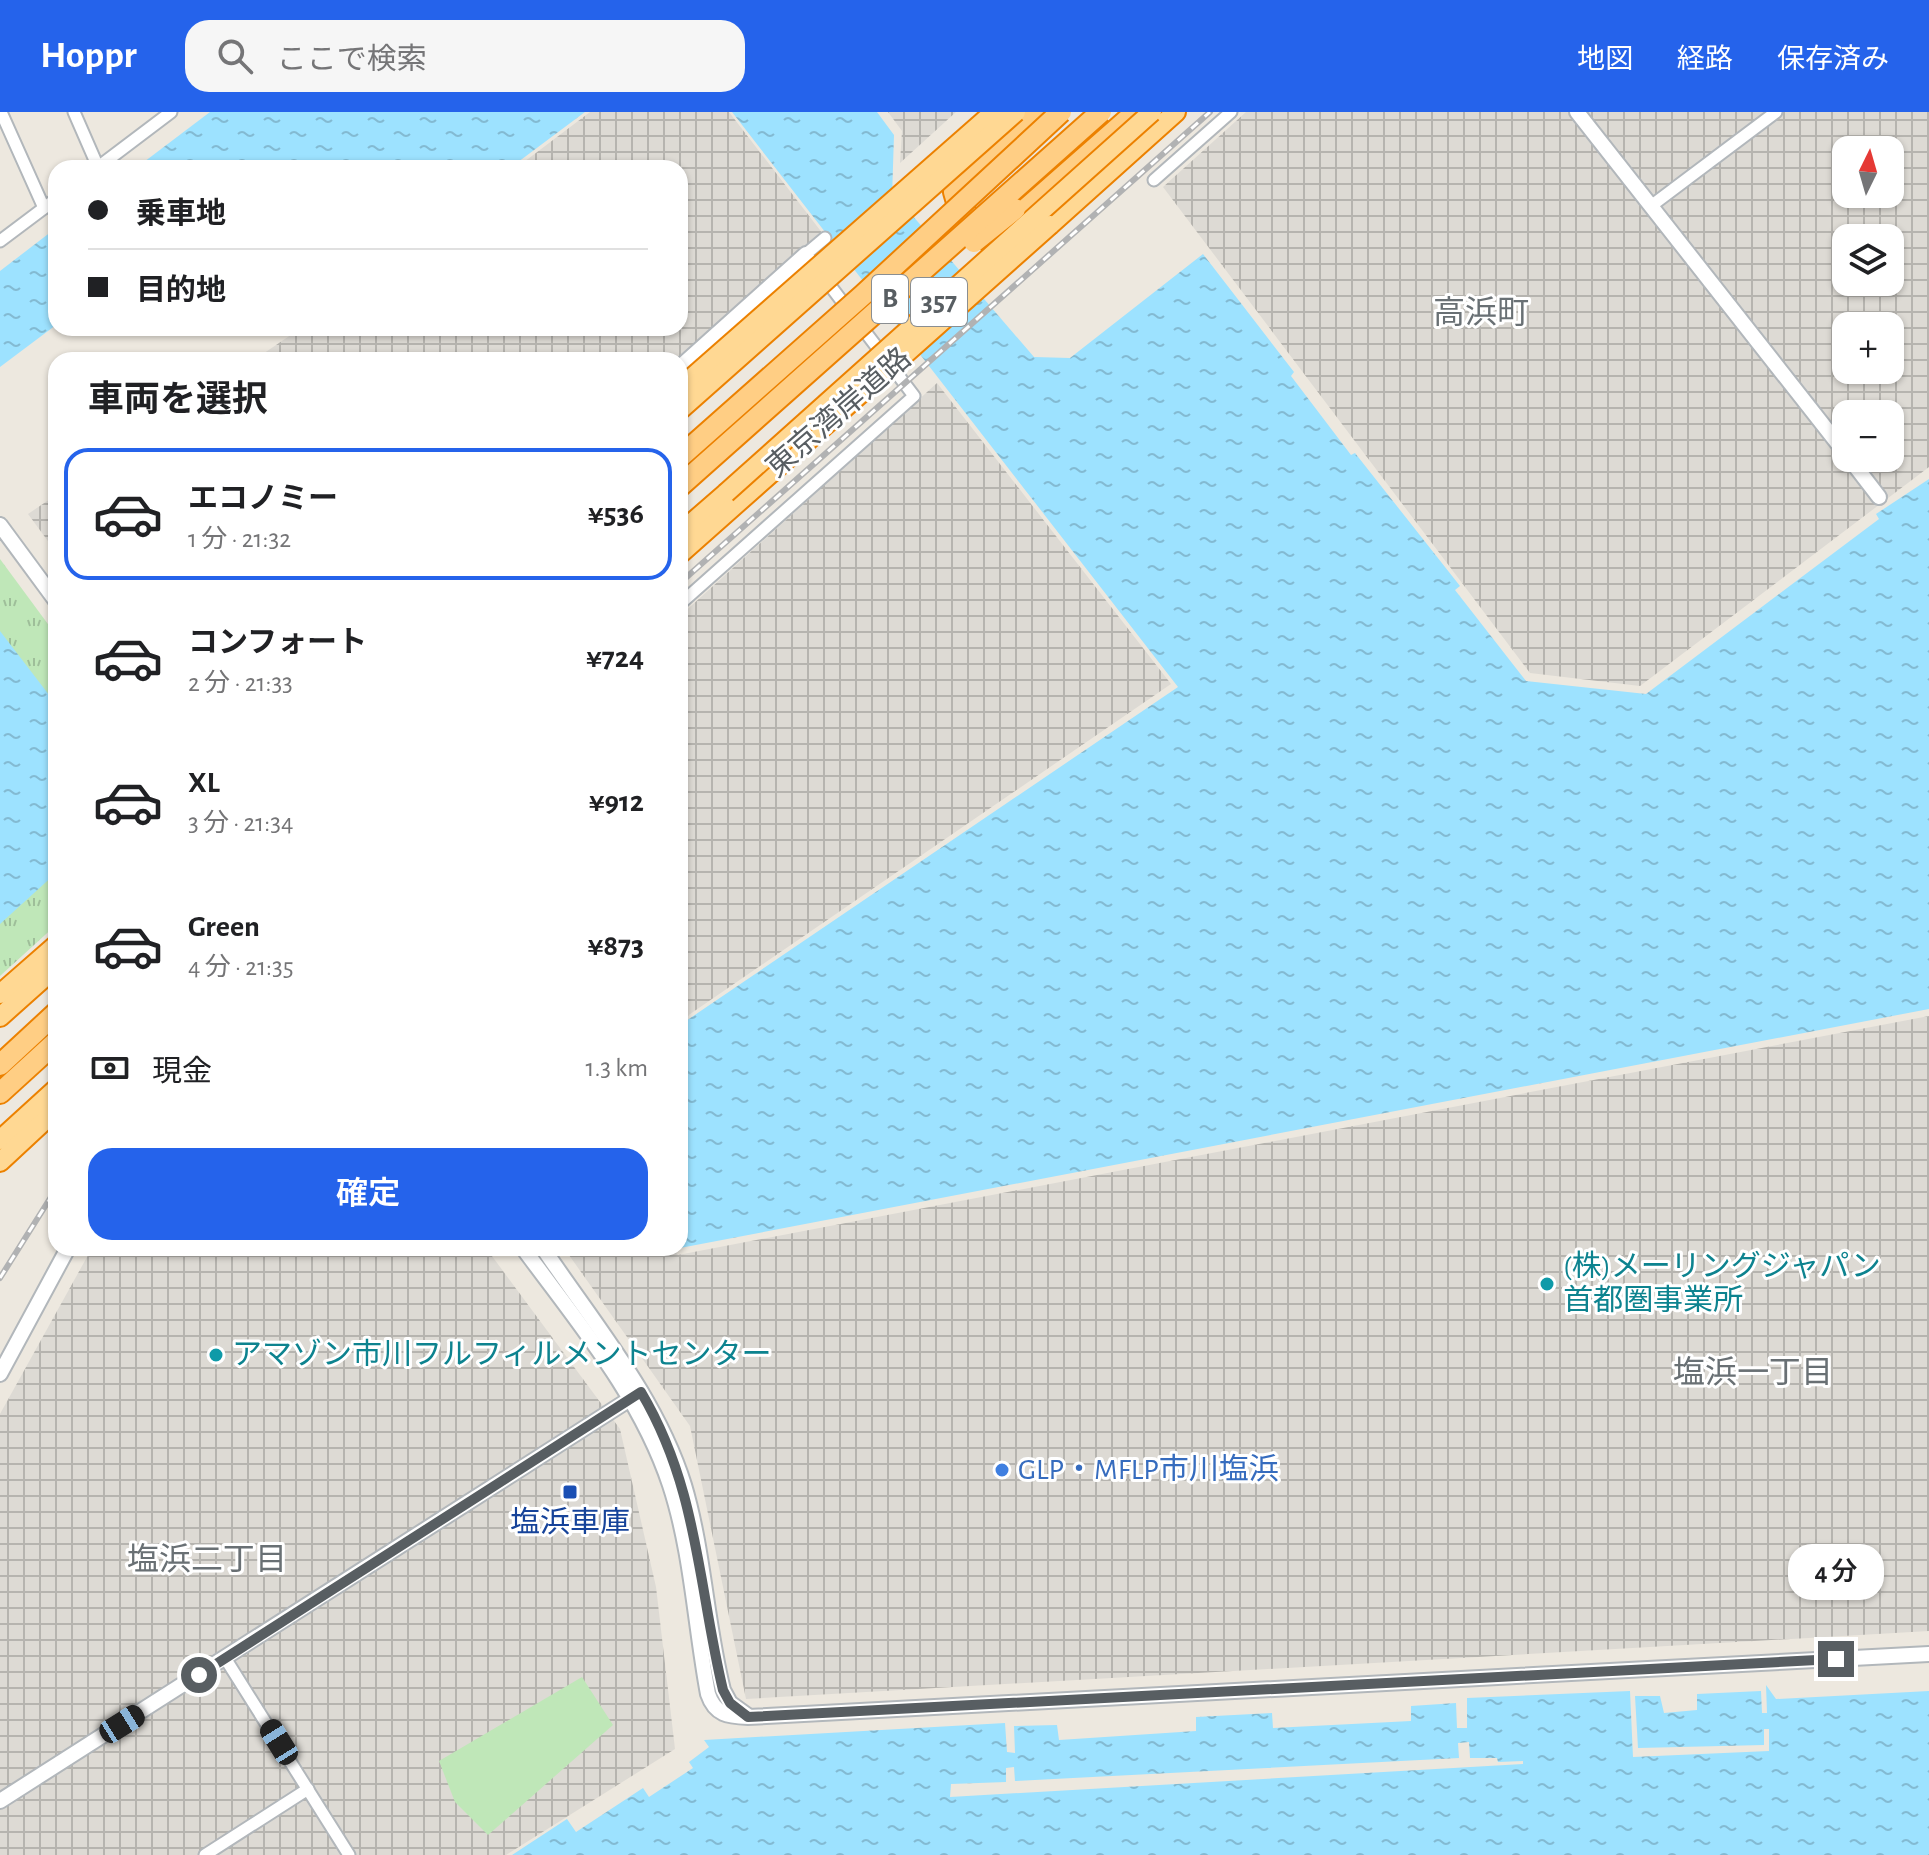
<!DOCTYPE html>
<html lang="ja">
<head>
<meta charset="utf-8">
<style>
	body { margin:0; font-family:"Alegreya Sans","Noto Sans JP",sans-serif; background:#f6f6f6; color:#202124; height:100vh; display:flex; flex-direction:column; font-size:30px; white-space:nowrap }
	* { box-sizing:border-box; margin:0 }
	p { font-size:26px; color:#757577 }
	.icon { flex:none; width:44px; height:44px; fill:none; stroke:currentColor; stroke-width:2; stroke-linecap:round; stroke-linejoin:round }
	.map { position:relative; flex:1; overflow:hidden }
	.sheet { position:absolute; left:48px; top:240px; width:640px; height:904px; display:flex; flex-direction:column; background:#fff; border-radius:24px; box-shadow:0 2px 6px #0004 }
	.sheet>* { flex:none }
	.hud { position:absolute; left:48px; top:48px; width:640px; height:176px; border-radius:24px; box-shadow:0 2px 6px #0004; display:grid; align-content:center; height:176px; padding:0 40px; background:#fff }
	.needle { width:52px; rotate:5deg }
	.buttons { position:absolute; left:1832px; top:24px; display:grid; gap:16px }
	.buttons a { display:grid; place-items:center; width:72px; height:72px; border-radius:16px; background:#fff; box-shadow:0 2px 6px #0004; font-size:40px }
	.end { position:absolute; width:36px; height:36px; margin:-18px; border:10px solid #585e62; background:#fff; box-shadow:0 0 0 4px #fff }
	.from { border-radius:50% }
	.bubble { position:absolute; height:56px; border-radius:24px; background:#fff; box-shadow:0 2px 6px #0004; font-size:26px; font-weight:600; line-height:56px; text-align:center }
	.car { position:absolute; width:24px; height:48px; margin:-24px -12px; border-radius:10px; box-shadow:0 0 6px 2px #0007; background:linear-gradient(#222 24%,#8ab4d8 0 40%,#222 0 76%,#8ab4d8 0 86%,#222 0) }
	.hud b { display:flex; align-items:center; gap:28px; height:76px; font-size:30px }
	.hud b+b { border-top:2px solid #e0e0e0 }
	.hud i { width:20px; height:20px; background:#202124 }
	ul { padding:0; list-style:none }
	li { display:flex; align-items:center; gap:24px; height:132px; margin:0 16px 12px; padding:0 24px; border:4px solid transparent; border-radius:24px }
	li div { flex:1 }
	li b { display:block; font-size:30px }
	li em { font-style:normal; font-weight:600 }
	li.active { border-color:#2563eb }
	li>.icon { width:72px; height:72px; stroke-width:1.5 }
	h2 { padding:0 40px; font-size:36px; line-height:96px }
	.pay { display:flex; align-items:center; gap:20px; height:88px; padding:0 40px; font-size:30px }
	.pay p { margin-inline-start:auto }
	.action { display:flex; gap:16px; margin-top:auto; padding:16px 40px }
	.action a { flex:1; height:92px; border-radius:24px; background:#2563eb; color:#fff; font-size:32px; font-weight:600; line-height:92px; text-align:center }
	header { display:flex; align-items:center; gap:48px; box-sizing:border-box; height:112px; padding:0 40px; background:#2563eb; color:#fff }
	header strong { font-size:38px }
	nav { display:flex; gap:44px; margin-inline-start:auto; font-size:28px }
	.search { width:560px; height:72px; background:#f6f6f6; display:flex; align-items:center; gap:20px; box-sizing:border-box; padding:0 28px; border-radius:24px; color:#757577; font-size:30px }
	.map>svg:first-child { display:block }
	.industrial { fill:url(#industrial-grid); fill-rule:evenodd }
	.grass { fill:#bfe7b8 }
	.park { fill:url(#park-tufts) }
	.water { fill:url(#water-ripples) }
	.pier { fill:#ede8df }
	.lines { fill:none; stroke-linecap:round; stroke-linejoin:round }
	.minor-casing { stroke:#b2b7bb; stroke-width:15 }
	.tertiary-casing { stroke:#b2b7bb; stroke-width:18 }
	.trunk-casing { stroke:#ec8100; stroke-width:22 }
	.motorway-casing { stroke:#ec8100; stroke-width:24 }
	.minor { stroke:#fff; stroke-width:11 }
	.tertiary { stroke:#fff; stroke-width:14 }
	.trunk { stroke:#ffd893; stroke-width:18 }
	.motorway { stroke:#ffce84; stroke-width:20 }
	.rail-casing { stroke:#b1b2b3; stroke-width:6 }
	.rail { stroke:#fff; stroke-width:3; stroke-dasharray:9; stroke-linecap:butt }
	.trunk-bridge-casing { stroke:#ec8100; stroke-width:22; stroke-linecap:butt }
	.motorway-bridge-casing { stroke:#ec8100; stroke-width:24; stroke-linecap:butt }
	.trunk-bridge { stroke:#ffd893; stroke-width:18 }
	.motorway-bridge { stroke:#ffce84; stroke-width:20 }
	.route { stroke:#585e62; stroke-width:10 }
	.culture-dot { fill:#0f9aa8; stroke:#fff; stroke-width:3 }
	.shop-dot { fill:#3f7fe0; stroke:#fff; stroke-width:3 }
	.transit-dot { fill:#1a4fb4; stroke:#fff; stroke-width:3 }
	.labels { text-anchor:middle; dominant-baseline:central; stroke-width:6; stroke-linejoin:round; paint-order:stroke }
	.shield { fill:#fff; stroke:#8a8e91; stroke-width:2 }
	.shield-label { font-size:28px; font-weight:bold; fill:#585e62 }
	.street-label { font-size:30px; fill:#585e62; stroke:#fff }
	.culture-label { font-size:30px; fill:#0d838f; stroke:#fff; text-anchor:start }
	.shop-label { font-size:30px; fill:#366cbe; stroke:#fff; text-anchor:start }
	.transit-label { font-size:30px; fill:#164399; stroke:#fff }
	.neighbourhood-label { font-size:32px; fill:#697074; stroke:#fff }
</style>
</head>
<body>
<header>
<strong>Hoppr</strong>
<div class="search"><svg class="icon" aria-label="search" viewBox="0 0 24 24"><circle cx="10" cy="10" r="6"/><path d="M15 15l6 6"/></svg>ここで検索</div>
<nav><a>地図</a><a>経路</a><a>保存済み</a></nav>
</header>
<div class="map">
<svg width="1929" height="1743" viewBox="0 0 1929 1743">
	<defs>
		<pattern id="industrial-grid" width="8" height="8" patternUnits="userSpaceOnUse" patternTransform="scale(2)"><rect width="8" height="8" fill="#dddad4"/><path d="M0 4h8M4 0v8" fill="none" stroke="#b6b4af"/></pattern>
		<pattern id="park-tufts" width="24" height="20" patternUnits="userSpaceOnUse" patternTransform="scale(2)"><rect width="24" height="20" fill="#bfe7b8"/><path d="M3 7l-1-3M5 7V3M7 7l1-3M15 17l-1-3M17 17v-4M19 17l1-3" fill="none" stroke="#9ebe99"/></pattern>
		<pattern id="water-ripples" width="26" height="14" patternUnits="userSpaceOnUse" patternTransform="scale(2)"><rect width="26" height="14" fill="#9de2ff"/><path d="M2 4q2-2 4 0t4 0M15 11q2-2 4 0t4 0" fill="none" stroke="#83bad2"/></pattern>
	</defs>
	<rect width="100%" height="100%" fill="#ede8df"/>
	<g class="industrial">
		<path d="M590,0H729L823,122L680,248H254L301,216H680V56H516Z"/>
		<path d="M888,0H956L900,51L902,19Z"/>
		<path d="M1246,0H1929V355L1640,574L1530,561L1163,75ZM1846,38H1890V82H1846ZM1846,126H1890V170H1846ZM1846,214H1890V258H1846ZM1846,302H1890V346H1846Z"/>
		<path d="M937,271L1171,572L680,909V504Z"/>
		<path d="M56,383V440L28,402Z"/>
		<path d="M1929,904V1519L746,1587L690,1314L564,1136H672L678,1143Z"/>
		<path d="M92,1136H486L620,1317L656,1475L675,1637L506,1743H0V1302Z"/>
	</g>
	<path class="grass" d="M582,1565L613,1613L488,1723L455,1690L439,1649Z"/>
	<path class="park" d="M0,447L56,523V813L0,864Z"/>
	<g class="water">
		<path d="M210,0H585L510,56H136Z"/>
		<path d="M732,0H877L894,23L892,86L912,103L1034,245L1070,246L1203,142L1294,260L1291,264L1351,343L1355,341L1460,474L1455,478L1526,569L1646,582L1879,407L1876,402L1929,367V897L680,1136V913L1178,575Z"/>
		<path d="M56,116V213L0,255V159Z"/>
		<path d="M0,519L56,592V761L0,812Z"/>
		<path d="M1766,1573L1776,1587L1929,1579V1743H512L567,1707L576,1720L643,1676L649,1685L693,1656L689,1650L709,1635L704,1628L1005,1611L1007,1640L1015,1641L1014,1614L1057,1613L1059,1628L1196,1619V1605L1272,1601L1273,1616L1411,1609V1594L1456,1591L1457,1616H1467V1586L1630,1579L1633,1645L1769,1639V1617H1764V1633L1638,1636L1635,1584H1660L1664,1601L1697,1598V1582L1761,1579L1762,1601H1767Z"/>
	</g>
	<path class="pier" d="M1469,1630L1470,1646H1497L1498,1650L1523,1649V1652L950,1685L951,1672L1006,1670V1656L1014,1655L1015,1669L1459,1646L1458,1631Z"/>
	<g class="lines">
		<g class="minor-casing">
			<g id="minor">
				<path d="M1,0L44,96"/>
				<path d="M74,0L98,55"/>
				<path d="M97,56L171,0"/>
				<path d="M1154,68L1231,0"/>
				<path d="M1651,94L1776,0"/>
				<path d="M0,129L56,87"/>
				<path d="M680,492L914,284L806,142L825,126"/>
				<path d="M225,1546L349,1743"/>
				<path d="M205,1743L308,1677"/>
			</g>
		</g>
		<g class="tertiary-casing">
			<g id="tertiary">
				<path d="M1577,0L1846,342"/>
				<path d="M680,255L806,142"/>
				<path d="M1849,346L1879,385"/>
				<path d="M0,413L56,489"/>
				<path d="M523,1136C578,1211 640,1283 670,1373C692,1440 695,1513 708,1582C715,1603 728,1604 748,1605L1929,1542"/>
				<path d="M543,1136C594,1212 656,1284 684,1373C704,1440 706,1511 723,1578L730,1591L748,1604"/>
				<path d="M0,1262L68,1136"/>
				<path d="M0,1689L641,1280"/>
			</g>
		</g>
		<g class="trunk-casing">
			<g id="trunk">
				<path d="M1050,113L1176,0"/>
				<path d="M680,421L726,381"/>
				<path d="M680,442L831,308"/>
				<path d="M0,882L56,833"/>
				<path d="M0,905L56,855"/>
				<path d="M0,1028L56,977"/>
				<path d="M0,1050L56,998"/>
			</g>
		</g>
		<g class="motorway-casing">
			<g id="motorway">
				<path d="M1038,0L968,62L954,80L958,94L988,122L1003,117L1136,0"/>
				<path d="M0,953L56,901"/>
				<path d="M0,981L56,930"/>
			</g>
		</g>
		<use href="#minor" class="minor"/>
		<use href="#tertiary" class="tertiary"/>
		<use href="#trunk" class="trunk"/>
		<use href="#motorway" class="motorway"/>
		<g class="rail-casing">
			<g id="rail">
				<path d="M680,471L1210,0"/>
				<path d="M0,1166L56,1077"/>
			</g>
		</g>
		<use href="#rail" class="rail"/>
		<g class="trunk-bridge-casing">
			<g id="trunk-bridge">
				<path d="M680,276L994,0"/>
				<path d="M680,298L1016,0"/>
				<path d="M831,308L1050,113"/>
				<path d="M726,381L1152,0"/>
			</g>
		</g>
		<g class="motorway-bridge-casing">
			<g id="motorway-bridge">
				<path d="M974,130L1015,97"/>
				<path d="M680,345L863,183L1061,0"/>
				<path d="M680,374L1101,0"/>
			</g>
		</g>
		<use href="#trunk-bridge" class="trunk-bridge"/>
		<use href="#motorway-bridge" class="motorway-bridge"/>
	</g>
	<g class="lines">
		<path class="route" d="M199,1563L641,1280C698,1376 698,1473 723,1578L730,1591L748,1605L1836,1547"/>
	</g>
	<g class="culture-dot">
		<circle cx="1547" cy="1172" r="8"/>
		<circle cx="216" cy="1243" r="8"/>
	</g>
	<circle class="shop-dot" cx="1002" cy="1358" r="8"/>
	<rect class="transit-dot" x="562" y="1372" width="16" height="16" rx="4"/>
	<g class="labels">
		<g class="shield">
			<rect x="872" y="163" width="36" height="48" rx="6"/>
			<rect x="911" y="166" width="56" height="48" rx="6"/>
		</g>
		<g class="shield-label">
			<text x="890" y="187">B</text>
			<text x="939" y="190">357</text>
		</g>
		<g class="street-label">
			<text transform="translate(839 301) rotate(-41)">東京湾岸道路</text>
		</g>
		<g class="culture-label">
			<text x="1563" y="1155">(株)メーリングジャパン<tspan x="1563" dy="34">首都圏事業所</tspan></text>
			<text x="232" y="1243">アマゾン市川フルフィルメントセンター</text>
		</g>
		<g class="shop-label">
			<text x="1018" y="1358">GLP・MFLP市川塩浜</text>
		</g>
		<g class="transit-label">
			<text x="570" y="1411">塩浜車庫</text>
		</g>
		<g class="neighbourhood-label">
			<text x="1481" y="201">高浜町</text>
			<text x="1753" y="1261">塩浜一丁目</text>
			<text x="207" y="1448">塩浜二丁目</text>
		</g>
	</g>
</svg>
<div class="buttons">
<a><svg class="needle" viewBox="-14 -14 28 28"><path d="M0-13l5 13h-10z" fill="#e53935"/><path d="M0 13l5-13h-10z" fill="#757577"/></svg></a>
<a><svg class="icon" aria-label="layers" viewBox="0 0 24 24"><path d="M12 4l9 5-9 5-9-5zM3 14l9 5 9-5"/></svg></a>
<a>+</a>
<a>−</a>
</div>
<i class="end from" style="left:199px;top:1563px"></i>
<i class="end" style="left:1836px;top:1547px"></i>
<div class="bubble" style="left:1788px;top:1432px;width:96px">4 分</div>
<i class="car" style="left:122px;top:1612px;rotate:58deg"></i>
<i class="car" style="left:279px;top:1630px;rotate:328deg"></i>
<div class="hud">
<b><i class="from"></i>乗車地</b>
<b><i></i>目的地</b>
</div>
<section class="sheet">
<h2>車両を選択</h2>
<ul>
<li class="active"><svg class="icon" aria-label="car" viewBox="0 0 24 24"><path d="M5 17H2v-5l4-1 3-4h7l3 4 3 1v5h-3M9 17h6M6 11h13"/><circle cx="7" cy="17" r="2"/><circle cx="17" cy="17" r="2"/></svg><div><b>エコノミー</b><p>1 分 · 21:32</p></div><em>¥536</em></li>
<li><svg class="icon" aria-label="car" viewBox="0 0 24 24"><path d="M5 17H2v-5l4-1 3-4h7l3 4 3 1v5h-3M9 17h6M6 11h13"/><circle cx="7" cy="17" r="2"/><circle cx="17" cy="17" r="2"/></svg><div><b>コンフォート</b><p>2 分 · 21:33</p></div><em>¥724</em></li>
<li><svg class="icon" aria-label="car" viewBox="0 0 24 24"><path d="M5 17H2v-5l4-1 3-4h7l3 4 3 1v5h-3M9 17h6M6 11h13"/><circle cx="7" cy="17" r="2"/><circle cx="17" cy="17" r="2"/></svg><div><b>XL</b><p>3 分 · 21:34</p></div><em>¥912</em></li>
<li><svg class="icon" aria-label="car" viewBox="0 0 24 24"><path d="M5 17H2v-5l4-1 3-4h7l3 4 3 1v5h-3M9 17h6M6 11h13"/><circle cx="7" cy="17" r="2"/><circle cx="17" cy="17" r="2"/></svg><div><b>Green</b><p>4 分 · 21:35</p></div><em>¥873</em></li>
</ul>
<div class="pay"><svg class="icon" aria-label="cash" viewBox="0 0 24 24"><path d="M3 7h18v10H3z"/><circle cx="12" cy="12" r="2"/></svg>現金<p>1.3 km</p></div>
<div class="action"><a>確定</a></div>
</section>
</div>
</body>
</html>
